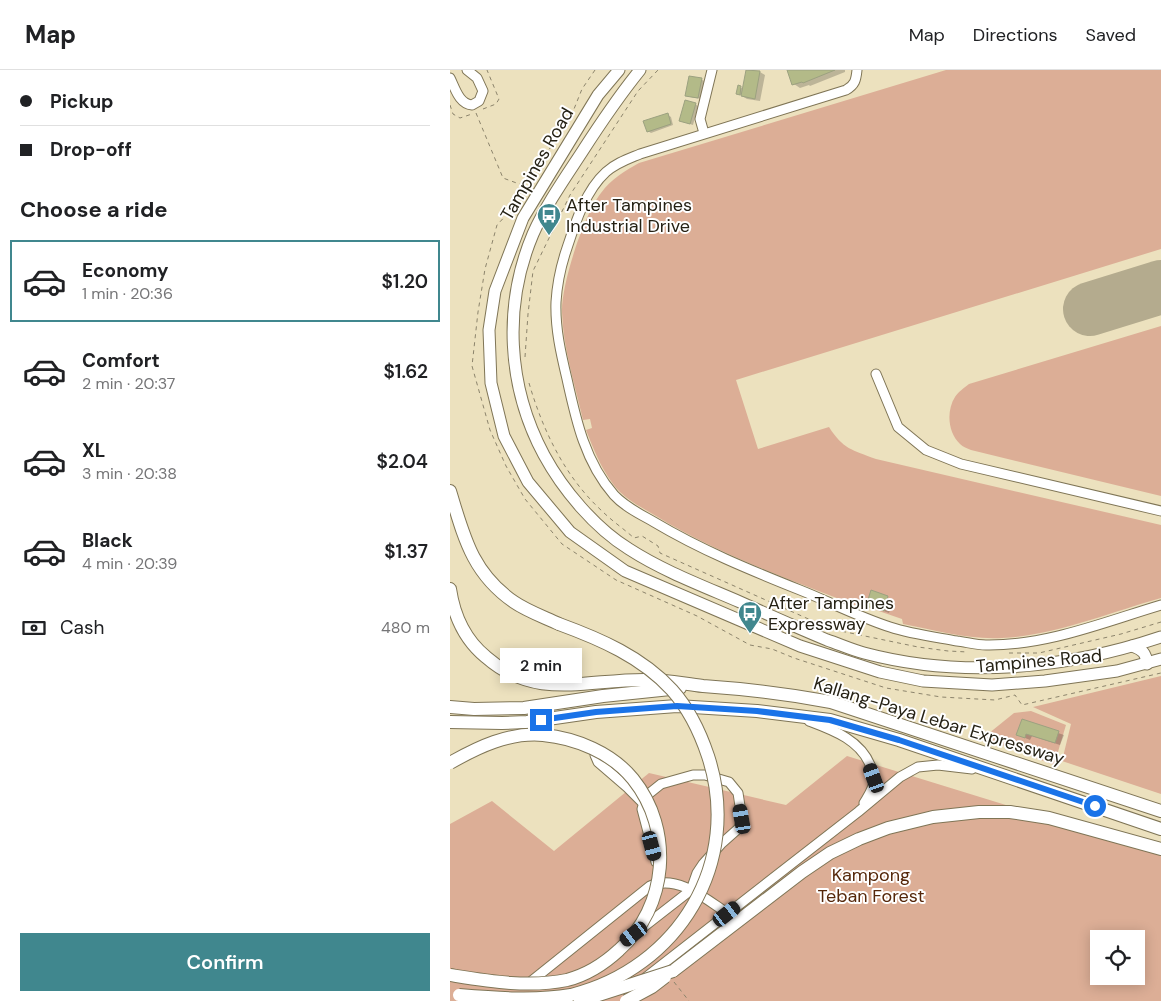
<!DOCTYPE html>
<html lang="en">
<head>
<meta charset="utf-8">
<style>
	body { margin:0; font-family:"DM Sans",sans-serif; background:#f6f6f6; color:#202124; height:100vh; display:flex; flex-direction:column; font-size:19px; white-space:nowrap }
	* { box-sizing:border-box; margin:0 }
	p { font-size:16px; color:#757577 }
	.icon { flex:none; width:28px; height:28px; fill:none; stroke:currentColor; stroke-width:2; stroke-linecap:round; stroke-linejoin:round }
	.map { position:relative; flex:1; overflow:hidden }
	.details { display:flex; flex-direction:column; background:#fff; width:450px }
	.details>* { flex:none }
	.hud { display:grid; align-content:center; height:110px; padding:0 20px; background:#fff }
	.tools { position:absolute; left:640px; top:860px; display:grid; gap:10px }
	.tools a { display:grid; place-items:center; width:55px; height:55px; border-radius:0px; background:#fff; box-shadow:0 2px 12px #0003; font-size:25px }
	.end { position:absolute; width:22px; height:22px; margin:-11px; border:6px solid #1a73e8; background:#fff; box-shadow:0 0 0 2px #fff }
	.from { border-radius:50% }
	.bubble { position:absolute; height:35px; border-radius:0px; background:#fff; box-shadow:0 2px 12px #0003; font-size:16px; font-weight:600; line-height:35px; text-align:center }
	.car { position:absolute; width:15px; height:30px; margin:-15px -8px; border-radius:6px; box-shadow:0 0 4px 1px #0007; background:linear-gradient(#222 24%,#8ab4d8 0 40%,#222 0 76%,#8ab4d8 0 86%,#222 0) }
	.hud b { display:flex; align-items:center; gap:18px; height:48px; font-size:19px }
	.hud b+b { border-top:1px solid #e0e0e0 }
	.hud i { width:12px; height:12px; background:#202124 }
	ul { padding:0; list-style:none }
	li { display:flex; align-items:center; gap:15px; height:82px; margin:0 10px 8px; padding:0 10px; border:2px solid transparent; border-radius:0px }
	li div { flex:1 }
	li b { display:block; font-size:19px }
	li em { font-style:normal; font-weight:600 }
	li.on { border-color:#40878e }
	li>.icon { width:45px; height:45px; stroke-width:1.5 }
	h2 { padding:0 20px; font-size:22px; line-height:60px }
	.pay { display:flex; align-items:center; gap:12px; height:55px; padding:0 20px; font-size:19px }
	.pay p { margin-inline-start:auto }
	.button { display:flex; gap:10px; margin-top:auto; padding:10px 20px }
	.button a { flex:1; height:58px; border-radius:0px; background:#40878e; color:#fff; font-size:20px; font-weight:600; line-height:58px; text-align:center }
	header { display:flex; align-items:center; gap:30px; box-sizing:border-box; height:70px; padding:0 25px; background:#fff; border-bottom:1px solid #e0e0e0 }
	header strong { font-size:24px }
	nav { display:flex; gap:28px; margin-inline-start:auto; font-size:18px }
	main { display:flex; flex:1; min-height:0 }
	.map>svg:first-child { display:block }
	.green { fill:#dcae96; fill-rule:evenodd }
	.shadow { fill:#0003 }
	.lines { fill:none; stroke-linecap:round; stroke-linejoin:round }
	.runway { stroke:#b4ab8e; stroke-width:54 }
	.building { fill:#b3ba88; stroke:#9ca180 }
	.minor-casing { stroke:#7f7556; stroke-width:11 }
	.major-casing { stroke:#7f7556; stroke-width:13 }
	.highway-casing { stroke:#7f7556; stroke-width:14 }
	.path { stroke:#8c846c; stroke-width:1; stroke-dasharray:4 4; stroke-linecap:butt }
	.minor { stroke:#fff; stroke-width:9 }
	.major { stroke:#fff; stroke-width:11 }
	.highway { stroke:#fff; stroke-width:12 }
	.highway-bridge-casing { stroke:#7f7556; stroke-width:14; stroke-linecap:butt }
	.highway-bridge { stroke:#fff; stroke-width:12 }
	.route { stroke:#1a73e8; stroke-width:6 }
	.labels { text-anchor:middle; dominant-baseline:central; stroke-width:4; stroke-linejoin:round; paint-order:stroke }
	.street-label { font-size:18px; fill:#252114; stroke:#fff }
	.poi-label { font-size:18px; fill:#252114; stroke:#fff; text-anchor:start }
	.park-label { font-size:18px; fill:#55270a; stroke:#fff }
</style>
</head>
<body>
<header>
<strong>Map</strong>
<nav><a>Map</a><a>Directions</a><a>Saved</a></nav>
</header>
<main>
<section class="details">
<div class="hud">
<b><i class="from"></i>Pickup</b>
<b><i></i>Drop-off</b>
</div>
<h2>Choose a ride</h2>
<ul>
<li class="on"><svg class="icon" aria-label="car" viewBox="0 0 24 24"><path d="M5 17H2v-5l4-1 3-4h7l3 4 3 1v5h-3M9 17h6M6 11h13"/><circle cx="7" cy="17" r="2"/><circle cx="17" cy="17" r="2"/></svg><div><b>Economy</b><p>1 min · 20:36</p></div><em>$1.20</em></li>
<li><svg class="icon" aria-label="car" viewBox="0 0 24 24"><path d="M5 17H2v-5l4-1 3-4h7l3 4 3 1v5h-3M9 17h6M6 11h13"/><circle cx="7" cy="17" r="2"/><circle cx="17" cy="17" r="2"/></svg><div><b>Comfort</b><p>2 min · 20:37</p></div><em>$1.62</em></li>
<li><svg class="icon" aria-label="car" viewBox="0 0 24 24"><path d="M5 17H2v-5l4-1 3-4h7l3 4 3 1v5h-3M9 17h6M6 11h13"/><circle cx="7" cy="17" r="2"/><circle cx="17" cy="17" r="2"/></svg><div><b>XL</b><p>3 min · 20:38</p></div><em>$2.04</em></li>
<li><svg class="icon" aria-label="car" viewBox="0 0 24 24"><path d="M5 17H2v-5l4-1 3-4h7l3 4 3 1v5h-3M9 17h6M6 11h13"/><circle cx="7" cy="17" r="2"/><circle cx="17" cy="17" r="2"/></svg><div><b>Black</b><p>4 min · 20:39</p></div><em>$1.37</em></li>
</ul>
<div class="pay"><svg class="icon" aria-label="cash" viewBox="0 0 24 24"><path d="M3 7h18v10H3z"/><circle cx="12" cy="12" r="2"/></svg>Cash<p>480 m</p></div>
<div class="button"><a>Confirm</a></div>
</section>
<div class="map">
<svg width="711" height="931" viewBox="0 0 711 931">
	<rect width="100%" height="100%" fill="#ece1be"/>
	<g class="green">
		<path d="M496,0H711V179L286,310L308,379L379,357C393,379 402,380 426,389L711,455V528C662,542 602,566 552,568C519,570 485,560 453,554L452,549L420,538L415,539C344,511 271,486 206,446C191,437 174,429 163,414C151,398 143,378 136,360L142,358L140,349L133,350C125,315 113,278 112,242C111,215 134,144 151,123C161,109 175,101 189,93Z"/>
		<path d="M711,256V426L521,380C517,378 513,377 510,374C498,363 496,341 505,327C508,322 514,318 519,314Z"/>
		<path d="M711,606V724L612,691L621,654L583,637Z"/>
		<path d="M581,641L616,655L604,695L533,668L564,643Z"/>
		<path d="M397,686L711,783V931H0V754L42,731L104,781L199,703L336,735ZM649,869H686V906H649Z"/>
	</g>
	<g class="shadow">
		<path d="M297,0L310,2L315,5L310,31L297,29L289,24V17L294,19Z"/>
		<path d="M338,0H395V2L360,16L359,15L350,18L344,14Z"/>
		<path d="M251,9L254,11L251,29L240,27Z"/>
		<path d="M245,34L248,36L243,55L230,51Z"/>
		<path d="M218,45L221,47L223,55L201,63L198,61Z"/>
		<path d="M422,522L443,530L439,543L418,535Z"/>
		<path d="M572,651L614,665L610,675L582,666L580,670L568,665Z"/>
	</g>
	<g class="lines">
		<path class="runway" d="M640,239L711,217"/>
	</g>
	<g class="building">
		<path d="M296,0L310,1L305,29L291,26Z"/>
		<path d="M337,0H385L353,13L352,12L342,15Z"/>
		<path d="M239,6L252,8L248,28L235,26Z"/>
		<path d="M288,15L291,16L290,25L286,24Z"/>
		<path d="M235,30L246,33L240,54L229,51Z"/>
		<path d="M218,43L221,54L197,62L193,51Z"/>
		<path d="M421,520L438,526L434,541L416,536Z"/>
		<path d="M572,649L609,661L605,673L576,664L575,668L566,665Z"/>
	</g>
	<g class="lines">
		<g class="minor-casing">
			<g id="minor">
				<path d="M407,0C406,10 405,15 396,20L190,84C178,89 166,93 156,102C134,122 124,157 115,184C110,200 107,215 106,232C105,258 111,284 117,309C126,350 135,392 164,425C175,437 190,444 204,452C251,480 300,500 350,520C380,532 409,547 440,557C461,564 485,567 507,571C516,572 526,575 536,575C596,576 654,552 711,535"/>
				<path d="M0,8C5,18 9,34 22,35L29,31L33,21L27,8L17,0"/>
				<path d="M254,63L250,49L262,0"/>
				<path d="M426,304L448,357L476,380L511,394L711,441"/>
				<path d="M359,651C383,660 411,670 421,697C422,700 424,705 424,708C425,717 418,726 414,733"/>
				<path d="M146,679L145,685L148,692L177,717L193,733"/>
				<path d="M191,859L241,820L247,803L253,794L271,774L289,758L292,749L288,723L279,712L255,705H243L211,714L196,726L192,739L206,792"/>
				<path d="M195,908L408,742L450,707L468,697L488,695L522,699"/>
				<path d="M79,913L200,816C227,804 256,829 277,843"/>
			</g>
		</g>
		<g class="major-casing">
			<g id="major">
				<path d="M169,0L148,25L73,148L45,221L39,260L41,313L54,366L78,412L120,462L175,501L350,576L430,602L473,611L542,615L595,611L667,601L711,589"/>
				<path d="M190,0C169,26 150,54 132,82C115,108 96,135 83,164C53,235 57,316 94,385C113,420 145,458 179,479C213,501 253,516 290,532C319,545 348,558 377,570C389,574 402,580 414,583C512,609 616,599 711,567"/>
				<path d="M682,576C693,580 696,583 697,594"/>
			</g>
		</g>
		<g class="highway-casing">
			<g id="highway">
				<path d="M0,421C14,467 22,503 64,532C77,541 94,547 109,554"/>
				<path d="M0,519C4,546 14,569 36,587C87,632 140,608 200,610C217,610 235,614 253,616C296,619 338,624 381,632L711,741"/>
				<path d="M0,637L24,639L74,638L153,626L230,618"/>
				<path d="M0,652L52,653L77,652L146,642L227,636L307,641L380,650L449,670L711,759"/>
				<path d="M223,901L352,802L380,783L409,769L438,758L483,747L529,742H560L599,748L711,779"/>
			</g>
		</g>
		<g class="path">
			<path d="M145,0L132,19L120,49L74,116L61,140L47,155L35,199L28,242L22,296L40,360L56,396L75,429L112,474L166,510L247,546L300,575L322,579L344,588L436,618L491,627L545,630L565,625L572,635L711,603"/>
			<path d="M0,35L3,44L10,48L22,44"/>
			<path d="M33,39L46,34L49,29L37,0"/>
			<path d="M26,43L53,108L72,115"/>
			<path d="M75,287L78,244L83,201L120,125L188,21L208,0"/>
			<path d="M79,313C93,361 115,407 152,441C162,451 174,459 184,468L192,466L208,476L210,483L381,559L468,577L498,581L518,582"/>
			<path d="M559,583H589L671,564L711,552"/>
			<path d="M224,912L239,931"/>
		</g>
		<use href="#minor" class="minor"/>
		<use href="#major" class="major"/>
		<use href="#highway" class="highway"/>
		<g class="highway-bridge-casing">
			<g id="highway-bridge">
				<path d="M0,693C28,677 59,662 93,665C126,668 162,683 183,709C224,760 218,837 169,880C155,893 136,905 117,910C78,918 38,911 0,905"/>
				<path d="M9,925C46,928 85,931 121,925C229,898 293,792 258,686C250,662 239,639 222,620C192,587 150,569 109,554"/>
				<path d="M130,931L223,901"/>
				<path d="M176,931L202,917L215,907"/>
			</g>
		</g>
		<use href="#highway-bridge" class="highway-bridge"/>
	</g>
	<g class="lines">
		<path class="route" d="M91,650L146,642L227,636L307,641L380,650L449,670L645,736"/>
	</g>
	<defs>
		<g id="bus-pin" transform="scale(1.25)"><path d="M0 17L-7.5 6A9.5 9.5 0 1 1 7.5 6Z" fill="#40878e" stroke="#fff"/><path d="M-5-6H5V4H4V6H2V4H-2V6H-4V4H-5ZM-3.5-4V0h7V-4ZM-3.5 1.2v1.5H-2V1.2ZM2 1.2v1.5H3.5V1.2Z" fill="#fff"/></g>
	</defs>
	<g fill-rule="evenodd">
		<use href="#bus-pin" x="99" y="145"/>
		<use href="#bus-pin" x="300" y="543"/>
	</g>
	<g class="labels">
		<g class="street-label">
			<text transform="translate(87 94) rotate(-60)">Tampines Road</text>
			<text transform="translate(589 591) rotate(-5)">Tampines Road</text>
			<text transform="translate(489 651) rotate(17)">Kallang-Paya Lebar Expressway</text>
		</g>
		<g class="poi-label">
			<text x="116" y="135">After Tampines<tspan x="116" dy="21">Industrial Drive</tspan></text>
			<text x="318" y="533">After Tampines<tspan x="318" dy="21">Expressway</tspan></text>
		</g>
		<g class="park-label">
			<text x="421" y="805">Kampong<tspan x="421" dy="21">Teban Forest</tspan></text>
		</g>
	</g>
</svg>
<div class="tools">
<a><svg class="icon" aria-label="locate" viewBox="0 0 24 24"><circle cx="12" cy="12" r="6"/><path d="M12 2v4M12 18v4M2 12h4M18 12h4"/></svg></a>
</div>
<i class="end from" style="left:645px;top:736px"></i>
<i class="end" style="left:91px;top:650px"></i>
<div class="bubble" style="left:50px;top:578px;width:82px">2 min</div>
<i class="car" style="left:424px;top:708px;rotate:340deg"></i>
<i class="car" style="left:292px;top:749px;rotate:350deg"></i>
<i class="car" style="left:202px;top:776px;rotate:165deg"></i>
<i class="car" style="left:277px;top:844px;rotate:52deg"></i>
<i class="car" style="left:184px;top:864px;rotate:233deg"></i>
</div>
</main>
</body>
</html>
